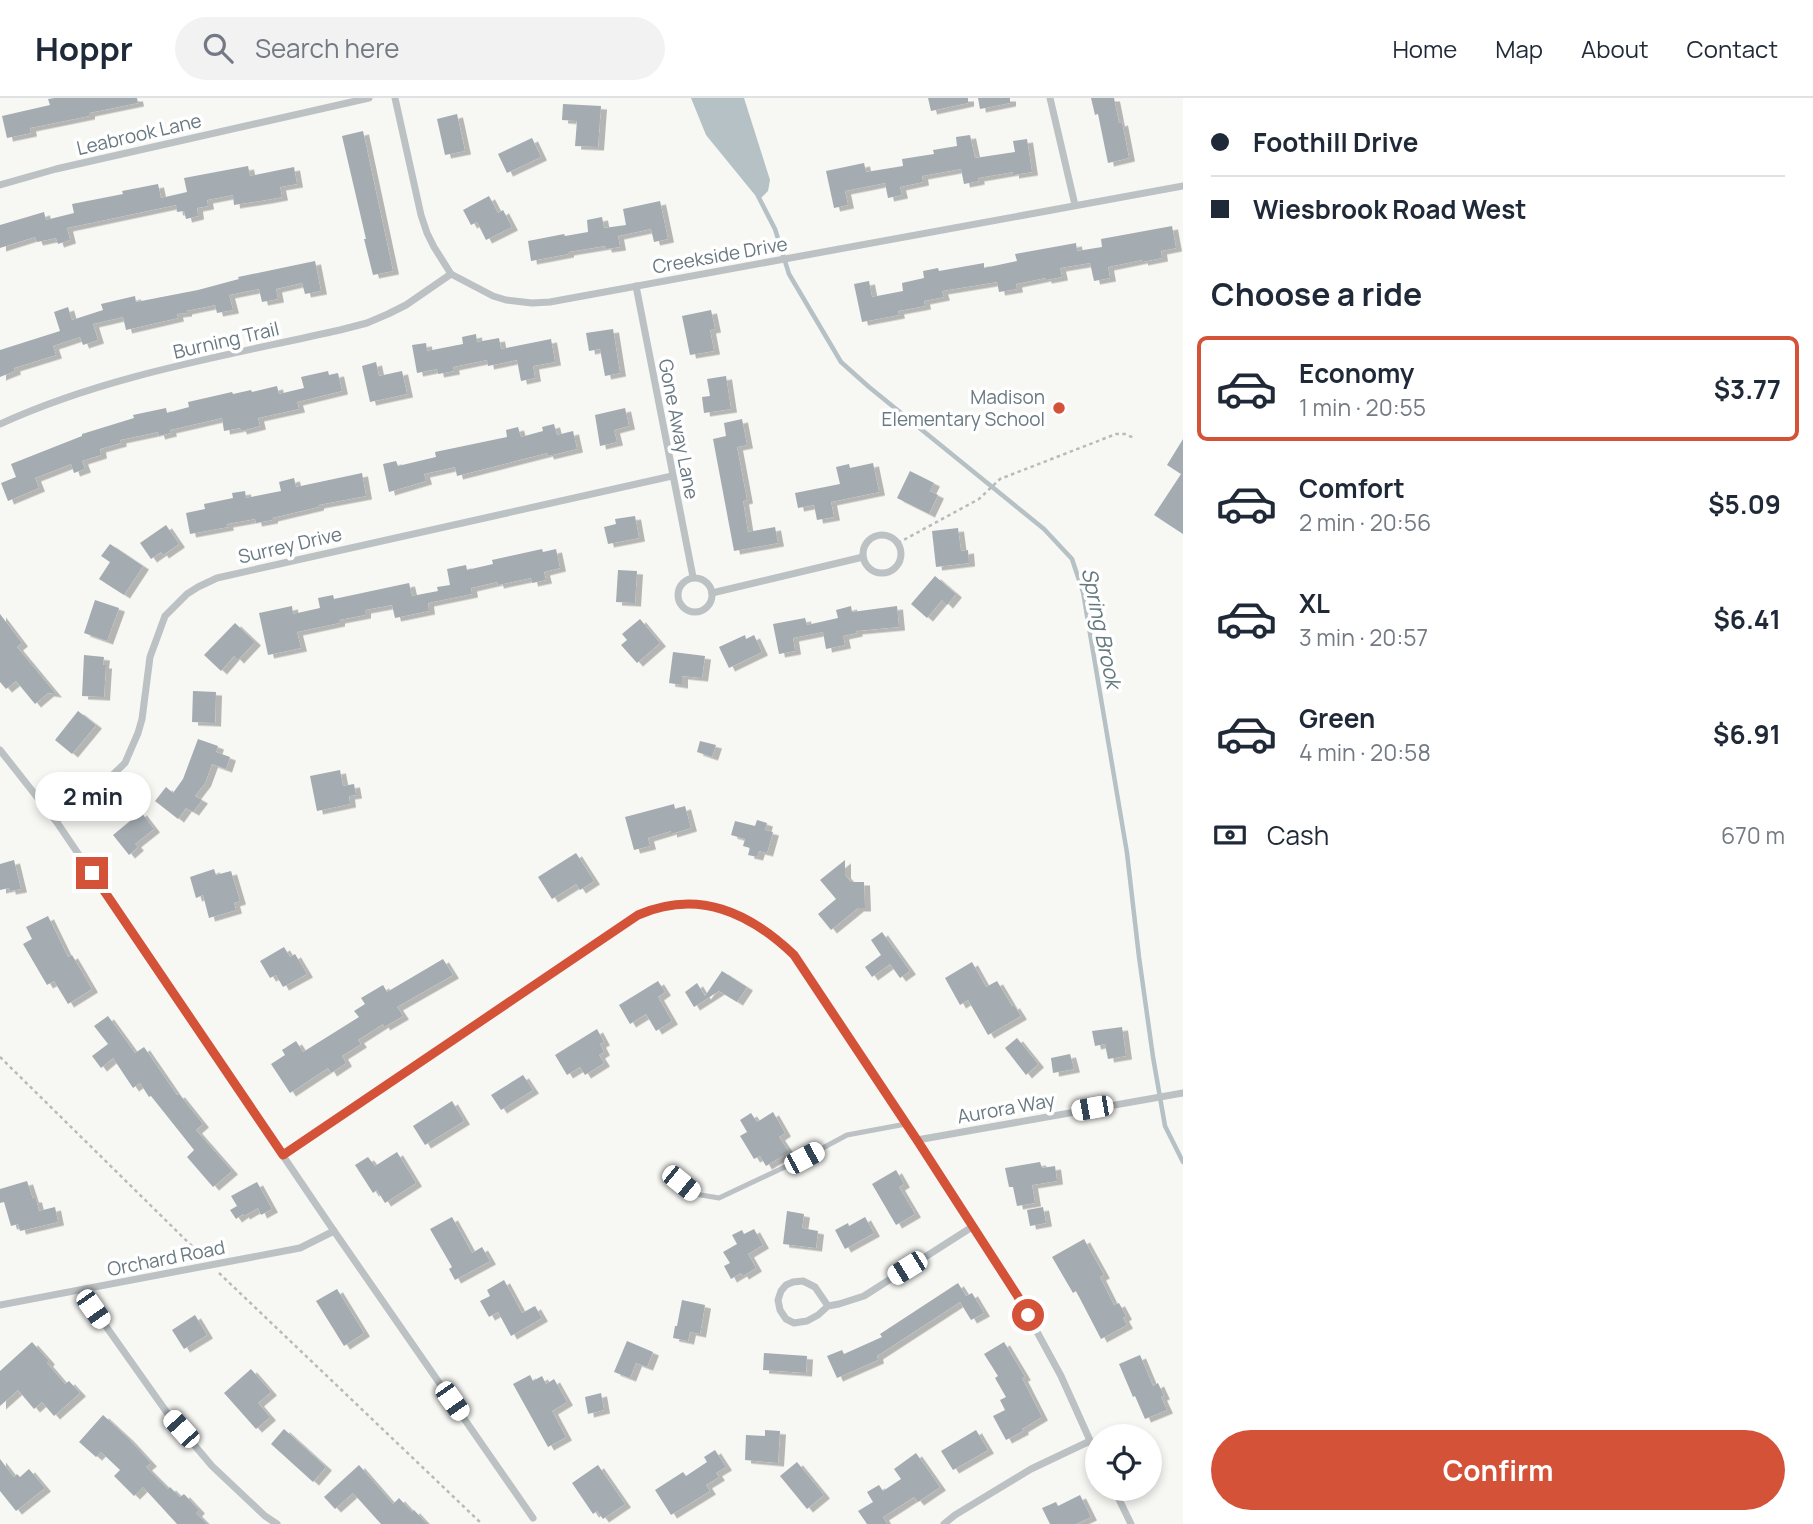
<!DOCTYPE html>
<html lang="en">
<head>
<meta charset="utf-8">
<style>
	body { margin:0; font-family:Manrope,sans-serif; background:#f2f2f3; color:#1f2937; height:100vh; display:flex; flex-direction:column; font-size:26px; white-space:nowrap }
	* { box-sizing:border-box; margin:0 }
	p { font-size:23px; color:#747a83 }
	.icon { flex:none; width:38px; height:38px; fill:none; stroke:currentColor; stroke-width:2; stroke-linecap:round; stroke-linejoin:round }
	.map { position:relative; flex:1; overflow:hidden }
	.sheet { display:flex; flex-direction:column; background:#fff; width:630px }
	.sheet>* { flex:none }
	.top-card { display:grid; align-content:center; height:154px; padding:0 28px; background:#fff }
	.tools { position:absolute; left:1085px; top:1326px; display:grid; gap:14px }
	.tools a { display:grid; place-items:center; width:77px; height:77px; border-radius:50%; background:#fff; box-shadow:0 4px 10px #0003; font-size:35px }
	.end { position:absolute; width:32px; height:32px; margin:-16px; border:9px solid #d35238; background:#fff; box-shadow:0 0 0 4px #fff }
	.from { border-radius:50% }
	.bubble { position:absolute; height:49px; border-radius:24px; background:#fff; box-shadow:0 4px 10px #0003; font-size:23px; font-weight:700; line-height:49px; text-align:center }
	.car { position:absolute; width:21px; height:42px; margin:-21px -10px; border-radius:9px; box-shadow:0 0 5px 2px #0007; background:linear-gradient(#fff 24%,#345 0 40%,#fff 0 76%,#345 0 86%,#fff 0) }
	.top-card b { display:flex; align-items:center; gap:24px; height:66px; font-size:26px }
	.top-card b+b { border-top:2px solid #e0e1e3 }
	.top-card i { width:18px; height:18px; background:#1f2937 }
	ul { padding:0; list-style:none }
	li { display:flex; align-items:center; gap:21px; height:105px; margin:0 14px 10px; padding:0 14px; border:4px solid transparent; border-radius:10px }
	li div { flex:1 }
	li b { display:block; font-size:26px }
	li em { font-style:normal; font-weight:700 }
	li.on { border-color:#d35238 }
	li>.icon { width:63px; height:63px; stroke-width:1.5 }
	h2 { padding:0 28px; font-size:32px; line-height:84px }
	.pay { display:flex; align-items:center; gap:18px; height:77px; padding:0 28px; font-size:26px }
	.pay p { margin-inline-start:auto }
	.cta { display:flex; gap:14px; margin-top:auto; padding:14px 28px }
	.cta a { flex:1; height:80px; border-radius:42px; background:#d35238; color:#fff; font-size:28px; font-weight:700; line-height:80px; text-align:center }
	header { display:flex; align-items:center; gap:42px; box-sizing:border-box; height:98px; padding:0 35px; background:#fff; border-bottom:2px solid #e0e1e3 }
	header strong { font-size:33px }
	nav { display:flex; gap:38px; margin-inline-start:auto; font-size:24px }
	.search { width:490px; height:63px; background:#f2f2f3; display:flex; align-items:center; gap:18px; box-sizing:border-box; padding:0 24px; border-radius:38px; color:#747a83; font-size:26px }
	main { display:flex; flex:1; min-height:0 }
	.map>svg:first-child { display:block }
	.water { fill:#b5c1c5 }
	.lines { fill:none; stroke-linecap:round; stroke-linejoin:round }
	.stream { stroke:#b5c1c5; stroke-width:4.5 }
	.building { fill:#a4acb1; filter:url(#shadow) }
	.path { stroke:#b7bbbc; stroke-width:2.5; stroke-dasharray:3.5 3.5; stroke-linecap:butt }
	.lane { stroke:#bcc1c4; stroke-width:5 }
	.street { stroke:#bcc1c4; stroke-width:7 }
	.route { stroke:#d35238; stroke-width:9 }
	.poi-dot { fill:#d35238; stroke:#fff; stroke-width:2.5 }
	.labels { text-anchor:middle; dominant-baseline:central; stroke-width:7; stroke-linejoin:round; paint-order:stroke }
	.street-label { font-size:19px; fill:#697982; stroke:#fff }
	.poi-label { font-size:19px; fill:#697982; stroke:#fff; text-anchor:end }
	.water-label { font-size:21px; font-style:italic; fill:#64797f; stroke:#fff }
</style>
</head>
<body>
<header>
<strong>Hoppr</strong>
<div class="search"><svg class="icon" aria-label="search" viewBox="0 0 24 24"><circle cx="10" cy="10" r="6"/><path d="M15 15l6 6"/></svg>Search here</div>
<nav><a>Home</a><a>Map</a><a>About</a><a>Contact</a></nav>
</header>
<main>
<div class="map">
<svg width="1183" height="1426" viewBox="0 0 1183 1426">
	<defs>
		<filter id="shadow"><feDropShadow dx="6" dy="3.5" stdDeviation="0" flood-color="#0004"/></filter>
	</defs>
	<rect width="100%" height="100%" fill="#f7f7f4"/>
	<path class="water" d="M691,0H744L770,82L768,93L759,102L706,37Z"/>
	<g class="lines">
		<path class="stream" d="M758,98L775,131L789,176L841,264L869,289L1044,431L1072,461L1083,494L1127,755L1139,859L1153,959L1165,1028L1183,1064"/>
	</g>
	<g class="building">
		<path d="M55,0H137L138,5L89,15V18L30,30L31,35L7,40L2,18L50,7L48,1Z"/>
		<path d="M928,0H968V5L931,13Z"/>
		<path d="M978,0H1010V5L980,11Z"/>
		<path d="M1091,0H1114L1119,25L1122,24L1129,60L1108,65L1098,16L1095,17Z"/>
		<path d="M563,6L601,8L598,49L575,48L577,23L562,22Z"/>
		<path d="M457,16L465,53L445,57L437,21Z"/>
		<path d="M363,33L393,173L373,177L364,141H366L342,38Z"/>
		<path d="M970,37L975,60L1015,54L1013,43L1027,41L1032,74L1013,77V74L978,80L979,83L964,86L961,71L922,78L923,84L900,89L902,97L888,100L885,85L845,93L848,107L834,110L826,73L864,65L866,74L903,68L902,61L934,56L933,52L957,48L956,39Z"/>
		<path d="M532,40L541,59L507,75L498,56Z"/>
		<path d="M248,68L250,78L294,69L297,86L280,89L282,99L266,102L234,107L233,97L207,102L208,108L197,110L198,118L186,121L184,113L177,114L176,107L67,130L70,142L58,146L56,140L37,144L35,139L0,150V127L44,114L46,122L74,115L72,106L123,96L122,93L158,86L161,100L187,94L184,80Z"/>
		<path d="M489,98L498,115L503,112L512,129L486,142L477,124L471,127L463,112Z"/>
		<path d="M660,103L668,141L654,144L651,131L618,138L620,149L606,151L605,148L568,154V156L531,163L528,143L564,136L565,138L588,134L587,122L602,119L604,130L626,127L623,111Z"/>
		<path d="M1172,128L1176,150L1161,153L1162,160L1142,164V162L1108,169L1110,180L1094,183L1090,165L1060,170L1062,179L1046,182L1045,180L1016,186L1017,191L999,194L997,184L942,193L944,199L924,203L925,208L898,213L899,217L862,224L854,186L869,183L872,199L903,193L902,185L924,180L923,173L938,170L939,173L984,165V170L1017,163L1015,156L1076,145L1077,153L1102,149L1101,141Z"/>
		<path d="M315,163L321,193L305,196L302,185L276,191L278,201L262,204L259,191L229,197L233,212L217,215L215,207L186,213V215L177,216L178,220L126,232L123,219L93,226L98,242L83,247L80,239L53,248L56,257L14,270L15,273L0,279V252L60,233L54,214L68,209L72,222L103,212L101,206L135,198L136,204L198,192L239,181L238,179Z"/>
		<path d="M711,212L715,231L710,232L714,253L690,257L682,218Z"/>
		<path d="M613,231L620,275L605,278L600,251L589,253L586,235Z"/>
		<path d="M476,236L477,244L499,240L501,251L551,241L555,264L533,268L535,280L521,283L517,262L488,268L487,262L453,269L454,273L438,276L437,271L417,275L412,247L426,245L427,253L463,246L462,239Z"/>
		<path d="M376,264L379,278L402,273L407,296L370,304L362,268Z"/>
		<path d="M328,273L329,277L338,275L342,293L297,304L299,311L258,320L260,328L241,333L240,330L224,333L222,320L170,332L171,335L159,338L158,334L120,342L121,345L100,351L101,357L82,363L85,371L74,375L71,366L35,380L39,390L8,403L1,385L16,379L11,366L82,338V336L134,320L133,317L166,310L167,315L189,309L188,304L232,294L233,296L251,292L252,294L277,288L279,296L304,290L301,279Z"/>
		<path d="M726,278L731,311L704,315L702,299L710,298L707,281Z"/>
		<path d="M625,310L629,328L614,332L617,344L600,348L595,317Z"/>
		<path d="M742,321L747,347L737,349L747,402L743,403L748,434L775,429L778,445L734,453L713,341L726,338L724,325Z"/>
		<path d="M554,326L557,337L573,333L577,351L548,358L547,355L457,378L455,369L424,376L426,383L389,394L383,366L396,363L398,368L436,359L435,354L507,339L506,332L518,329L521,339L543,333L542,329Z"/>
		<path d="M1183,341V436L1154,417L1181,376L1167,367Z"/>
		<path d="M873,365L879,394L831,404L834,419L817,422L814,407L798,410L795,395L840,386L836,369L849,366L850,370Z"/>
		<path d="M910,373L934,385L930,393L938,397L929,416L897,400Z"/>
		<path d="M362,375L366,398L318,407V409L272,420V422L256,425L255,421L227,426L228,429L190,436L186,415L205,411L204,406L233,400L232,395L245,393L246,400L281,393L279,384L294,380L296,389Z"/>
		<path d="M635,418L639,440L608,446L604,429L616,426L615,421Z"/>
		<path d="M166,427L179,446L163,457L161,454L151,461L140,445Z"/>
		<path d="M958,430L961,453L968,452L969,465L936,469L932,433Z"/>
		<path d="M110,446L143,468L124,497L99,481L110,464L101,458Z"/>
		<path d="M542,451L543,454L556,451L560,470L544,474L546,482L532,485L531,480L498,487L497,484L471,490L472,496L428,505L429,513L395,520L392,507L365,512V517L339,522V525L297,534L301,550L268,557L259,515L292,508L293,516L320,510L318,500L333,497L334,501L409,485L412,498L438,493L437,489L450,487L447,471L466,467L467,472L493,466L492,462Z"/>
		<path d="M618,472L637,473L635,505L616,504Z"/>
		<path d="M935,478L956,496L947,507L942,502L927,520L911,506Z"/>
		<path d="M95,502L119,510L107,543L84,535Z"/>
		<path d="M851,508L852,514L897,508L899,529L856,533L857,535L843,538L845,547L826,551L823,534L793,540L795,553L779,556L773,526L805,520L807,527L838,520L836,512Z"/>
		<path d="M0,516L22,545L17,549L56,596L48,595L35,606L16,583L6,591L0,584Z"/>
		<path d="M640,521L660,545L637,565L621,547L627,542L622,536Z"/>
		<path d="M235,525L255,544L238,562L234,558L221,573L204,557Z"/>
		<path d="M745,537L746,541L754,537L762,554L729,570L719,549Z"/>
		<path d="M673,554L705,558L702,580L682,578V587L669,585Z"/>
		<path d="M84,557L104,559L103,567H106L104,599L82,598Z"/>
		<path d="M193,593L216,594L215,625L192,624Z"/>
		<path d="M78,613L96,627L72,656L55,642Z"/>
		<path d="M198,641L218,648L216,654L230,659L226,671L212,666L205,685L195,698L202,702L193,714L186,710L178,721L155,703L166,689L173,695L183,681Z"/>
		<path d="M700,643L716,647L712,659L697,654Z"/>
		<path d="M340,672L343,688L354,686L356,697L349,698L350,706L317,713L310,678Z"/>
		<path d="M674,706L675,711L685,708L691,730L671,736V733L648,740L650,748L634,752L625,719Z"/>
		<path d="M141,714L154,731L135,746L138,749L129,757L113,737Z"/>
		<path d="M757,722L767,725L765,732L773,734L767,755L759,753L757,759L748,757L750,750L743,748L745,741L731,737L735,723L755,728Z"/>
		<path d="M576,755L594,783L580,792L576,786L552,801L538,779Z"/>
		<path d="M14,762L21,791L10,793L9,790L0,792V766Z"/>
		<path d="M845,762V777L851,784H864L865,810H858L831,832L818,816L836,801L820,782Z"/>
		<path d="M214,771L216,777L231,773L240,803L234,805L236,812L209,820L203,797L196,800L190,779Z"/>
		<path d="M48,818L68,859L72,857L92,891L68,906L54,883L47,887L23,846L32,841L26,829Z"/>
		<path d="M882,834L910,873L900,880L890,866L872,879L865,869L881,857L871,842Z"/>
		<path d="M284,849L290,859L295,856L307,876L283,889L276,877L270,880L260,863Z"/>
		<path d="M443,861L453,877L397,909L403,918L384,929L383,926L358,942L361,946L342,958L346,965L331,975L328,970L290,995L271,966L285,957L282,952L296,943L303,954L359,919L354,913L365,906L361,900L383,887L387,894Z"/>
		<path d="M972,864L986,889L997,883L1012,908L1014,907L1021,918L988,937L968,902L960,907L945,880Z"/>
		<path d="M722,873L747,889L737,904L719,893L694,909L685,894L697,885L705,898Z"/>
		<path d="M658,883L665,894L658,899L672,923L656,933L646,916L630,926L619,907Z"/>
		<path d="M108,918L135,955L144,949L177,997L179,996L203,1026L196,1032L232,1073L213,1089L187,1059L194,1052L151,998L149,999L140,985L133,990L113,960L101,970L92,958L108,946L94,928Z"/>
		<path d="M1122,929L1126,958L1108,961L1105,946L1095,948L1092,933Z"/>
		<path d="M597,931L604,944L600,946L604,954L599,957L604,965L585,977L580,969L567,977L555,957Z"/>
		<path d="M1017,940L1038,966L1026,977L1005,950Z"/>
		<path d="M1070,956L1074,971L1053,975L1051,960Z"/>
		<path d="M523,977L533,992L501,1012L491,997Z"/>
		<path d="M452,1003L464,1023L425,1047L413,1028Z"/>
		<path d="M773,1014L785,1035L779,1039L789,1054L766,1068L760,1058L754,1061L740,1038L747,1034L740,1022L751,1015L757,1024Z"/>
		<path d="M397,1054L416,1085L385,1105L377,1092L373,1095L355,1067L368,1059L375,1068Z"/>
		<path d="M1040,1064L1042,1070L1055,1068L1057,1083L1032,1087L1035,1105L1017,1108L1013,1089H1009L1005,1070Z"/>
		<path d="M896,1072L904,1086L899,1089L915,1116L896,1127L872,1086Z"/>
		<path d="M27,1083L33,1101H36L39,1113L55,1109L58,1124L20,1133L18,1126L11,1128L4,1104L0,1105V1091Z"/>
		<path d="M257,1084L272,1111L261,1117L258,1110L244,1118L243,1116L236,1121L230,1112L237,1108L231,1098Z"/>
		<path d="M1043,1109L1046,1125L1030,1128L1027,1112Z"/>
		<path d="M787,1113L804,1116L802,1130L818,1133L816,1150L783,1146Z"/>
		<path d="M452,1119L472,1155L482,1149L490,1163L455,1182L449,1171L452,1169L430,1131Z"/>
		<path d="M865,1119L874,1135L845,1151L835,1132L848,1125L849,1128Z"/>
		<path d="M754,1131L763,1147L748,1156L756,1170L743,1178L741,1175L731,1181L724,1168L730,1165L723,1154L737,1146L732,1137L742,1132L744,1136Z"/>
		<path d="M1084,1141L1104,1177L1100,1179L1114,1207L1119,1205L1126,1218L1123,1220L1127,1227L1101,1241L1076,1193L1073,1195L1052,1159Z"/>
		<path d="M504,1182L522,1215L535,1208L542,1220L511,1238L498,1214L489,1219L480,1203L490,1198L487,1192Z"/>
		<path d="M958,1185L966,1198L972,1195L984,1215L971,1222L960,1204L877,1258L878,1262L837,1280L827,1258L842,1252L844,1256L882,1239L880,1236Z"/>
		<path d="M337,1191L364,1235L344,1248L316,1203Z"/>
		<path d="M682,1202L705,1207L700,1236L690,1234L688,1243L673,1240L675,1228H677Z"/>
		<path d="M195,1217L207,1237L184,1251L172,1232Z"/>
		<path d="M627,1243L653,1254L647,1269L636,1265L630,1280L614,1274Z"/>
		<path d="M32,1244L49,1263L47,1265L65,1286L69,1283L80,1295L54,1318L42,1304L34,1311L18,1292L0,1308V1273Z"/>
		<path d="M1004,1244L1025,1279L1022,1280L1042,1319L1022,1331L1023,1333L1006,1342L993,1318L1005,1312L1000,1302L1006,1299L995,1280L998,1278L984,1256Z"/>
		<path d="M764,1255L807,1258L806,1275L763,1272Z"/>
		<path d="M1140,1257L1153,1288L1158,1285L1164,1298L1161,1299L1167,1312L1145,1321L1135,1298L1133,1299L1119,1266Z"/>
		<path d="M251,1271L271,1294L258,1305L270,1319L256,1331L224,1295Z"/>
		<path d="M530,1277L533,1283L542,1278L546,1286L554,1281L567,1304L552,1313L566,1339L548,1349L513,1286Z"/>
		<path d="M601,1295L604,1312L588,1316L585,1299Z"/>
		<path d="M103,1317L128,1340L151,1365L146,1369L168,1391L170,1389L180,1399L184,1396L199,1412L196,1415L207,1426H177L143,1389L134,1398L114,1378L120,1372L101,1354L96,1359L79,1344Z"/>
		<path d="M284,1331L326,1369L313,1384L271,1346Z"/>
		<path d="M765,1332L780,1333L778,1365L745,1362L746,1337L765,1338Z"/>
		<path d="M976,1332L988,1352L953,1372L941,1353Z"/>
		<path d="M715,1352L726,1369L716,1375L719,1379L706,1387L710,1393L671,1417L655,1392L683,1374L686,1378L707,1364L704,1359Z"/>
		<path d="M916,1355L940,1389L918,1404L914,1399L883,1419L887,1426H867L858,1413L873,1404L867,1394L879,1387L883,1393L901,1381L894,1371Z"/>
		<path d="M0,1361L14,1379L17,1376L20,1379L29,1371L45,1390L16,1413L0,1393Z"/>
		<path d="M797,1364L824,1397L807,1411L780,1378Z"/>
		<path d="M359,1367L393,1406L399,1400L412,1414L414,1412L427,1426H381L353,1395L335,1411L324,1399Z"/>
		<path d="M598,1367L625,1406L603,1421L597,1413L593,1416L572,1385Z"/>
		<path d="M1080,1397L1091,1419L1076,1426H1050L1042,1410L1056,1404L1058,1408Z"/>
	</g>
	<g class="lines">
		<g class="path">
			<path d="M898,445L979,401L1000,381L1116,336H1125L1134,340"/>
			<path d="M0,959L202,1158"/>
			<path d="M219,1175L482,1426"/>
		</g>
		<path class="lane" d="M681,1085L695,1096L719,1100L804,1060L847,1037L906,1026"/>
		<g class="street">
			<path d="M395,0L421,117L427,135L434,149L451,176L493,198L506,202L532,205L550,204L1183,88"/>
			<path d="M1050,0L1075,107"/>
			<path d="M0,87L56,71L369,0"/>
			<path d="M636,188L693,479"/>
			<path d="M0,326C107,277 225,258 340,232L367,225L388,216L406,207L451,176"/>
			<circle cx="882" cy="456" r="19"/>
			<circle cx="695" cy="497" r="17"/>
			<path d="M712,495L863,459"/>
			<path d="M0,652L56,723L334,1133L533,1420"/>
			<path d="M56,723L99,690L125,665L138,635L142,621L150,559L165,518L187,496L198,489L217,480L672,378"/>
			<path d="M917,1042L1183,995"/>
			<path d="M283,1057L638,817C698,791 749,815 794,857L917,1042L1017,1197L1061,1278L1097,1358"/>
			<path d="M81,1193L168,1316L212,1368L265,1418L277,1426"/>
			<path d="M0,1207L300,1150L334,1133"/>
			<path d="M828,1208L815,1189L803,1183L793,1184L786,1187L781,1193L778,1202L780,1212L786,1221L794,1225L807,1223L818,1217L828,1208L839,1206L864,1198L972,1129"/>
			<path d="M1114,1391L1131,1426"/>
			<path d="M944,1426L955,1417L1031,1371L1090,1343"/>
		</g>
	</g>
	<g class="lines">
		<path class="route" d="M92,775L283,1057L638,817C698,791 749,814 794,857L917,1042L1017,1197L1028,1217"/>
	</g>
	<circle class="poi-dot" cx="1059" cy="310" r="7"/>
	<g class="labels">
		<g class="street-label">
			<text transform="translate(139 36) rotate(-13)">Leabrook Lane</text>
			<text transform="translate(720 157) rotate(-10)">Creekside Drive</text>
			<text transform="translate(226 242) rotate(-13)">Burning Trail</text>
			<text transform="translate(679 331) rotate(79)">Gone Away Lane</text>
			<text transform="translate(290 447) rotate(-13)">Surrey Drive</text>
			<text transform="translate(1006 1010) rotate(-10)">Aurora Way</text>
			<text transform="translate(166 1160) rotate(-11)">Orchard Road</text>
		</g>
		<g class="poi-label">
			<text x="1045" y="299">Madison<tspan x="1045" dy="22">Elementary School</tspan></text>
		</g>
		<g class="water-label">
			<text transform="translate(1102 530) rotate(78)">Spring Brook</text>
		</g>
	</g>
</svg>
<div class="tools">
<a><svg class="icon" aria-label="locate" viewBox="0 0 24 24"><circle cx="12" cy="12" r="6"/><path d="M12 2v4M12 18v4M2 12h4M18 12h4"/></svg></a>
</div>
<i class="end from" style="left:1028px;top:1217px"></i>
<i class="end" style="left:92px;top:775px"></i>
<div class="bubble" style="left:35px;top:674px;width:116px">2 min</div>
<i class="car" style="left:1092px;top:1010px;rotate:260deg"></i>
<i class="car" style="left:804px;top:1060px;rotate:62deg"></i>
<i class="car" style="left:681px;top:1085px;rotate:129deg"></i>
<i class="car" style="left:907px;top:1170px;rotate:238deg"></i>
<i class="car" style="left:93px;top:1211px;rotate:145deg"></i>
<i class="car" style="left:452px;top:1303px;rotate:145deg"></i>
<i class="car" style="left:181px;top:1331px;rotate:318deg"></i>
</div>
<section class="sheet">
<div class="top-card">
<b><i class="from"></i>Foothill Drive</b>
<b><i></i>Wiesbrook Road West</b>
</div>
<h2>Choose a ride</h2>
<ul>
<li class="on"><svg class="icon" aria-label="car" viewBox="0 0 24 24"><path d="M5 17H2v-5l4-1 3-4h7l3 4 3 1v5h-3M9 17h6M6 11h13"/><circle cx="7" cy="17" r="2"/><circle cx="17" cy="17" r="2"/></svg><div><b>Economy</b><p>1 min · 20:55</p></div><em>$3.77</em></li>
<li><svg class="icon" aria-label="car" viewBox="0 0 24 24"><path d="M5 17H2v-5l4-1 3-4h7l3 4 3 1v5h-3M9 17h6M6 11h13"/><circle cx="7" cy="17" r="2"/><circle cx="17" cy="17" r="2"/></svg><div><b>Comfort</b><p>2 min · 20:56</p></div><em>$5.09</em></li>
<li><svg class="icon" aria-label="car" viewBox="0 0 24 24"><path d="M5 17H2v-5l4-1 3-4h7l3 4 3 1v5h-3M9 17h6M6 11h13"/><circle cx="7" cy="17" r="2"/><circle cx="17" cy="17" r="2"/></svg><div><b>XL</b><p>3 min · 20:57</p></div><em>$6.41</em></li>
<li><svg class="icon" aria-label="car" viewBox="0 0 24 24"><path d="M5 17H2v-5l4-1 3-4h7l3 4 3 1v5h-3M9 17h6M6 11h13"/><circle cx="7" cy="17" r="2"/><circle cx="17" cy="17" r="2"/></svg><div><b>Green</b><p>4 min · 20:58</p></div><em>$6.91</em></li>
</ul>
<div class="pay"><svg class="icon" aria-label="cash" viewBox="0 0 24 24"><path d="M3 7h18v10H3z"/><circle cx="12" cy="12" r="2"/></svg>Cash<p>670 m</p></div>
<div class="cta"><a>Confirm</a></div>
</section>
</main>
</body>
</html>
